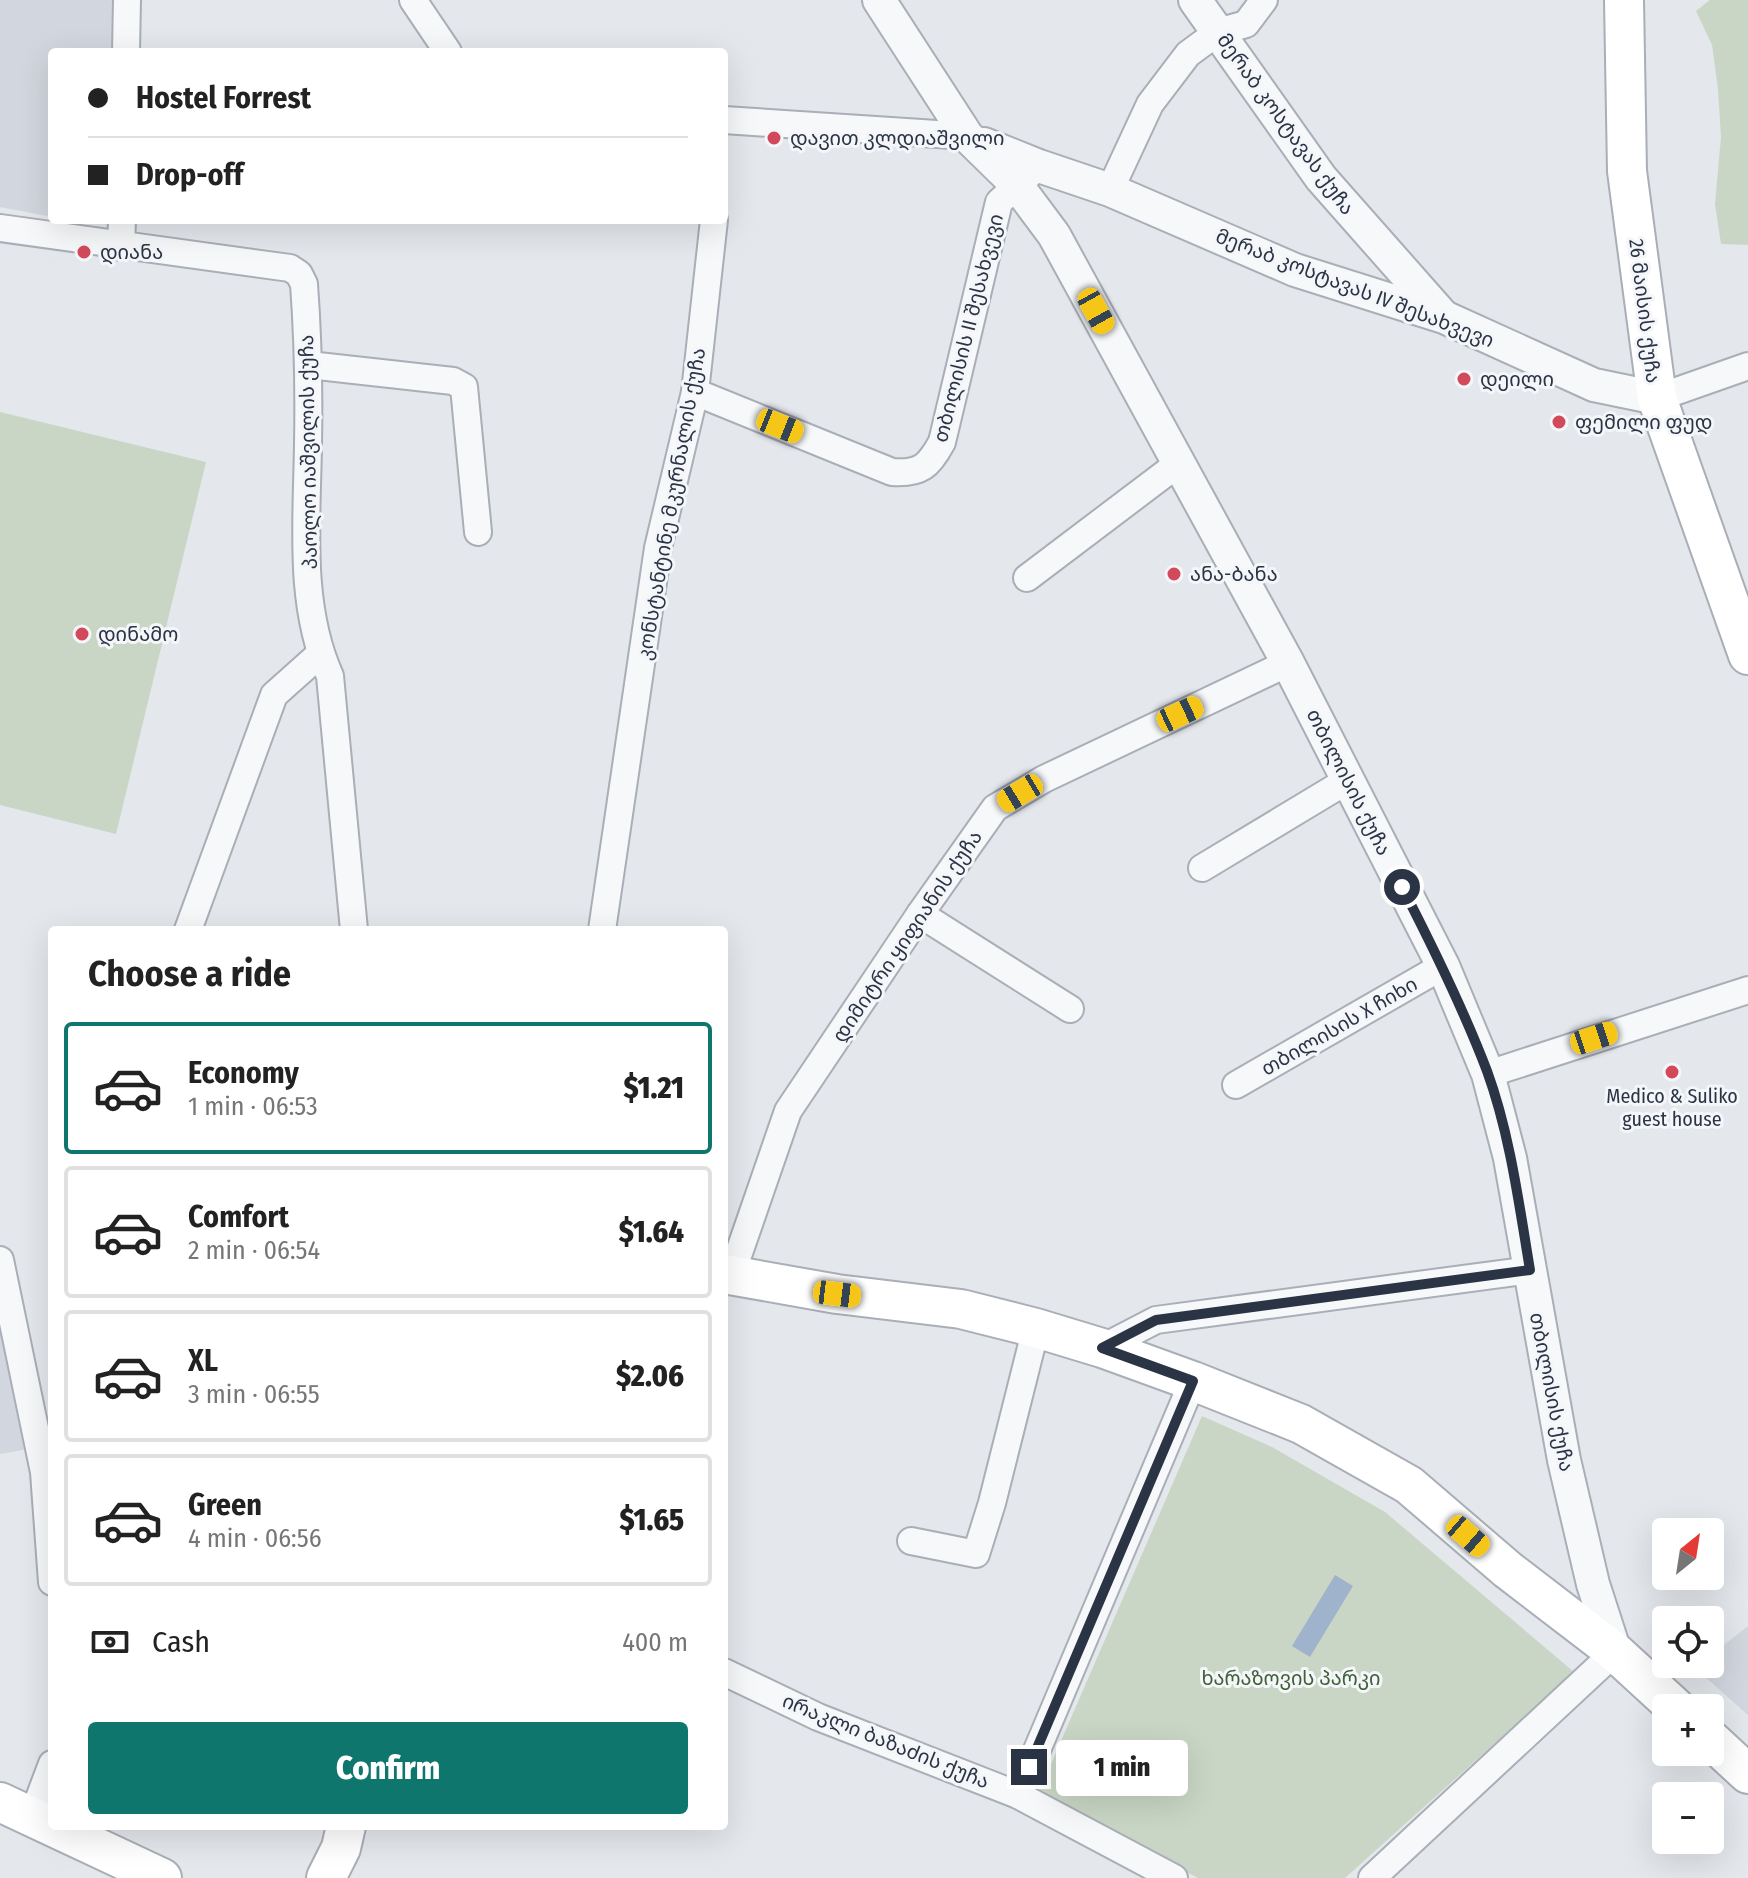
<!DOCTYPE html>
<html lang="en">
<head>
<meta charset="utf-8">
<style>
	body { margin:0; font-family:"Fira Sans Condensed","Noto Sans Georgian",sans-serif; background:#f6f6f6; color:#222; height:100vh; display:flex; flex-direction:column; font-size:30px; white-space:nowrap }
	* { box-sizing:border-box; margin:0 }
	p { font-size:26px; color:#767676 }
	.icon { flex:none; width:44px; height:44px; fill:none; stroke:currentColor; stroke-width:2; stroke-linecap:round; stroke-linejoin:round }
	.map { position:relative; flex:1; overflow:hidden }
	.drawer { position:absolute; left:48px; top:926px; width:680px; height:904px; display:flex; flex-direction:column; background:#fff; border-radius:8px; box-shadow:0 8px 32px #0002 }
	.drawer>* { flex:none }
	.banner { position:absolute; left:48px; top:48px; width:680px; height:176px; border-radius:8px; box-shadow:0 8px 32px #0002; display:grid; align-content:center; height:176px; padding:0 40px; background:#fff }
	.needle { width:52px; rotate:30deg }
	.buttons { position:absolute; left:1652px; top:1518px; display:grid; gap:16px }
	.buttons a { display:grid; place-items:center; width:72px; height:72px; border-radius:8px; background:#fff; box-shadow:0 8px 32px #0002; font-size:40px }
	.end { position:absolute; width:36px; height:36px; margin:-18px; border:10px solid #2b3445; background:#fff; box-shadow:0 0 0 4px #fff }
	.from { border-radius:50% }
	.bubble { position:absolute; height:56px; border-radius:8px; background:#fff; box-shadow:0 8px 32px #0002; font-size:26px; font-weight:800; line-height:56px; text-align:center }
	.car { position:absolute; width:24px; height:48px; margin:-24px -12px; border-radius:10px; box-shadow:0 0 6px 2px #0007; background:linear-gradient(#f5c518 24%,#345 0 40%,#f5c518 0 76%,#345 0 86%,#f5c518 0) }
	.banner b { display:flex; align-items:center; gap:28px; height:76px; font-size:30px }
	.banner b+b { border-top:2px solid #e0e0e0 }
	.banner i { width:20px; height:20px; background:#222 }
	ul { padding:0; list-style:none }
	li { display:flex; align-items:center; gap:24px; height:132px; margin:0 16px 12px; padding:0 24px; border:4px solid #e0e0e0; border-radius:8px }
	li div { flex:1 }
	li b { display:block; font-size:30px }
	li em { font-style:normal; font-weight:800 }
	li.on { border-color:#0f766e }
	li>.icon { width:72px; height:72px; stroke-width:1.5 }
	h2 { padding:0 40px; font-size:36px; line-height:96px }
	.pay { display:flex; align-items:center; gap:20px; height:88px; padding:0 40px; font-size:30px }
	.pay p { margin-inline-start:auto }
	.button { display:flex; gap:16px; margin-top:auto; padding:16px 40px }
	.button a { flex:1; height:92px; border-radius:8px; background:#0f766e; color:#fff; font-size:32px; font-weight:800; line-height:92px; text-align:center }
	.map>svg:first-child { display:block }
	.built { fill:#d2d6de }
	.green { fill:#c9d6c5 }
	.water { fill:#9fb4cc }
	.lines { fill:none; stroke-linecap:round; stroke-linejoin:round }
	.minor-casing { stroke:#a9aeb7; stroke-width:30 }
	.tertiary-casing { stroke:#a9aeb7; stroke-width:36 }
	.secondary-casing { stroke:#a9aeb7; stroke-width:42 }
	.minor { stroke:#f7f8fa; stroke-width:26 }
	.tertiary { stroke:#f7f8fa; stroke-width:32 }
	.secondary { stroke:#fff; stroke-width:38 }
	.route { stroke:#2b3445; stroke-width:10 }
	.poi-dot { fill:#d1495b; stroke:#f4f6f9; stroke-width:3 }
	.labels { text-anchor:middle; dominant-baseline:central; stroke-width:6; stroke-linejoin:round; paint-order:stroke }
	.street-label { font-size:20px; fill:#2b3445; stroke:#f4f6f9 }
	.poi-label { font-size:20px; fill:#2b3445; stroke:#f4f6f9; text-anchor:start }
	.park-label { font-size:20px; fill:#3f6138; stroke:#f4f6f9 }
</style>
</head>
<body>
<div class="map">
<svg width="1748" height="1878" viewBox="0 0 1748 1878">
	<rect width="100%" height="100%" fill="#e4e7ec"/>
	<g class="built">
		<path d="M0,0H114L113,52H52V217L0,207Z"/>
		<path d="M0,1326L28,1449L0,1454Z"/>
		<path d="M1748,1626V1715L1695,1668L1700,1664H1710V1656Z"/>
	</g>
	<g class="green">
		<path d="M1710,0H1748V245L1721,244L1715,204L1721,137L1718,89L1712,45L1696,11Z"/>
		<path d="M0,412L206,462L116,834L0,805Z"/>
		<path d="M1202,1416L1272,1447L1385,1512L1574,1672L1345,1878H1198L1038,1794Z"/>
	</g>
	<path class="water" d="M1335,1575L1353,1586L1310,1657L1292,1646Z"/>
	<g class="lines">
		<g class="minor-casing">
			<g id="minor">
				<path d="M413,0L448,52"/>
				<path d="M126,52L127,0"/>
				<path d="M724,120L967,136"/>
				<path d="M1110,190L1150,104L1188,54L1218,32L1246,24L1264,0"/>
				<path d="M0,228L290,268L299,274L304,284C308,338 309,391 308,444C307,520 298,605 330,676L354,930"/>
				<path d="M121,247L122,220"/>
				<path d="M309,365L453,381L464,387L478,532"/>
				<path d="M695,392L892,472C921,474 929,466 942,442L999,202L1032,172"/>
				<path d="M1657,398L1748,366"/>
				<path d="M1027,578L1179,463"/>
				<path d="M1202,868L1348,780"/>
				<path d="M920,914L1070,1009"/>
				<path d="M188,930L274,695L320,654"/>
				<path d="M602,930L658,548L695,392L714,220"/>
				<path d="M1488,1074L1748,990"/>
				<path d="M1236,1085L1443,966"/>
				<path d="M0,1260L44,1472L52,1582"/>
				<path d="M731,1276L788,1111L920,914L995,808L1044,779L1288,663"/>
				<path d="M1102,1348L1156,1320L1530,1270"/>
				<path d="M911,1541L976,1554L992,1503L1036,1328"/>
				<path d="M724,1672L818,1717L1018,1795L1174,1878"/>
				<path d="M1018,1795L1193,1381"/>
				<path d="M32,1817L52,1764"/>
				<path d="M1372,1878L1615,1652"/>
			</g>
		</g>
		<g class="tertiary-casing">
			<g id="tertiary">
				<path d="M879,0L967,136L1016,184L1054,235L1288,663L1443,966L1488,1074L1510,1158L1564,1460L1593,1584L1615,1652"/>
				<path d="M1195,0L1321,178L1442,315"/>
				<path d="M984,144L1039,166L1110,190L1295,270L1444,317L1594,385L1657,398"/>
			</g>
		</g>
		<g class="secondary-casing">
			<g id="secondary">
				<path d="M1624,0L1627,171L1657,398L1748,655"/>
				<path d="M724,1274L837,1294L961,1309L1036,1328L1102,1348L1193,1381L1301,1424L1409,1485L1508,1570L1615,1652L1676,1708"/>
				<path d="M1710,1739L1748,1774"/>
				<path d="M0,1802L162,1878"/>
				<path d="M326,1878L341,1848L346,1826"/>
			</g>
		</g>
		<use href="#minor" class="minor"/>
		<use href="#tertiary" class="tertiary"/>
		<use href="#secondary" class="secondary"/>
	</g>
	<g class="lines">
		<path class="route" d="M1029,1767L1193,1381L1102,1348L1156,1320L1530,1270C1519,1204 1510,1134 1487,1071C1463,1008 1433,947 1402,887"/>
	</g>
	<g class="poi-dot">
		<circle cx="774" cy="138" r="8"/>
		<circle cx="84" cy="252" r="8"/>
		<circle cx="1464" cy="379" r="8"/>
		<circle cx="1559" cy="422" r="8"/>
		<circle cx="1174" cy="574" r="8"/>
		<circle cx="82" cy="634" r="8"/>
		<circle cx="1672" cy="1072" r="8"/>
	</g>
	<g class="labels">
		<g class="street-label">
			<text transform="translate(1286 124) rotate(54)">მერაბ კოსტავას ქუჩა</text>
			<text transform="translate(1355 288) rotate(21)">მერაბ კოსტავას IV შესახვევი</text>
			<text transform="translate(1645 311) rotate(83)">26 მაისის ქუჩა</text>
			<text transform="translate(968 328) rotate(-76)">თბილისის II შესახვევი</text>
			<text transform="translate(308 452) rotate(-91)">პაოლო იაშვილის ქუჩა</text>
			<text transform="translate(671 504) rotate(-80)">კონსტანტინე მკურნალის ქუჩა</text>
			<text transform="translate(1349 782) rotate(63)">თბილისის ქუჩა</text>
			<text transform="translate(907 936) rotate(-56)">დიმიტრი ყიფიანის ქუჩა</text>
			<text transform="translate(1339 1026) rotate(-30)">თბილისის X ჩიხი</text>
			<text transform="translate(1552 1392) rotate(79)">თბილისის ქუჩა</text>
			<text transform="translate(886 1741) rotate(22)">ირაკლი ბაზაძის ქუჩა</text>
		</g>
		<g class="poi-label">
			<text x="790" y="138">დავით კლდიაშვილი</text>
			<text x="100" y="252">დიანა</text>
			<text x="1480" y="379">დეილი</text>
			<text x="1575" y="422">ფემილი ფუდ</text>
			<text x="1190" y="574">ანა-ბანა</text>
			<text x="98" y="634">დინამო</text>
			<text x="1672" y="1096" text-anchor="middle">Medico &amp; Suliko<tspan x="1672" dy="23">guest house</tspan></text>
		</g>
		<g class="park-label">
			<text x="1291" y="1678">ხარაზოვის პარკი</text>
		</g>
	</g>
</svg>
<div class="buttons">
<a><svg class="needle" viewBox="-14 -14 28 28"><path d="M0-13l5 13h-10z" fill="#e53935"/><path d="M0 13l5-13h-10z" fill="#767676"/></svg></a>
<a><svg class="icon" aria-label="locate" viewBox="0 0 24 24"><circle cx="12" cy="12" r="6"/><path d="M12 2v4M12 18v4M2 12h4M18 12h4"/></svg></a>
<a>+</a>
<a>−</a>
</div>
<i class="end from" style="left:1402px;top:887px"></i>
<i class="end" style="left:1029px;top:1767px"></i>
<div class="bubble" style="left:1056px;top:1740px;width:132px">1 min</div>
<i class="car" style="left:1096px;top:311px;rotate:151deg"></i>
<i class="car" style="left:780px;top:426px;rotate:112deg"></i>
<i class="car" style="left:1180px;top:714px;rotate:65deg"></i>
<i class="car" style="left:1020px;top:793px;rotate:239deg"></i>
<i class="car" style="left:1594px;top:1038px;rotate:72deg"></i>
<i class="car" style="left:837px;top:1294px;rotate:97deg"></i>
<i class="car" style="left:1468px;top:1536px;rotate:131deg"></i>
<div class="banner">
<b><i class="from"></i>Hostel Forrest</b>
<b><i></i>Drop-off</b>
</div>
<section class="drawer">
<h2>Choose a ride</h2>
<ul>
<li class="on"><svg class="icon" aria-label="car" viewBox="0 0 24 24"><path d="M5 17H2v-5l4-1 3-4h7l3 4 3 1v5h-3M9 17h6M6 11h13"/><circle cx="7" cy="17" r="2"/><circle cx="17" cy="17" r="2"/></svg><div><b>Economy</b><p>1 min · 06:53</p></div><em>$1.21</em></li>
<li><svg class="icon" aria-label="car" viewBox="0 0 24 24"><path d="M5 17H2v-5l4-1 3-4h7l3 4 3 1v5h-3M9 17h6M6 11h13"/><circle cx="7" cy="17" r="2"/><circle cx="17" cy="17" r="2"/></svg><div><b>Comfort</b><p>2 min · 06:54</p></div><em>$1.64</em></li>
<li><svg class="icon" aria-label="car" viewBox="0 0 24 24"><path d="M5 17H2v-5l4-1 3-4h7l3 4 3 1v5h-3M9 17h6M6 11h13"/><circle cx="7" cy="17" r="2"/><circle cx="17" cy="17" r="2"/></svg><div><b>XL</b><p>3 min · 06:55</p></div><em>$2.06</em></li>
<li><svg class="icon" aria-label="car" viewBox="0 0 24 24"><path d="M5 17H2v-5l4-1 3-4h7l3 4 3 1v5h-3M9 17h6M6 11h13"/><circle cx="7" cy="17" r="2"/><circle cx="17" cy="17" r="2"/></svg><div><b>Green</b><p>4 min · 06:56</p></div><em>$1.65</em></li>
</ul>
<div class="pay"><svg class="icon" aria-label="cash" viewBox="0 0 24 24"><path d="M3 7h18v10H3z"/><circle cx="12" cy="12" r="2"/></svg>Cash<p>400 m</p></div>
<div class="button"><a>Confirm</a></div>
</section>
</div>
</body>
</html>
